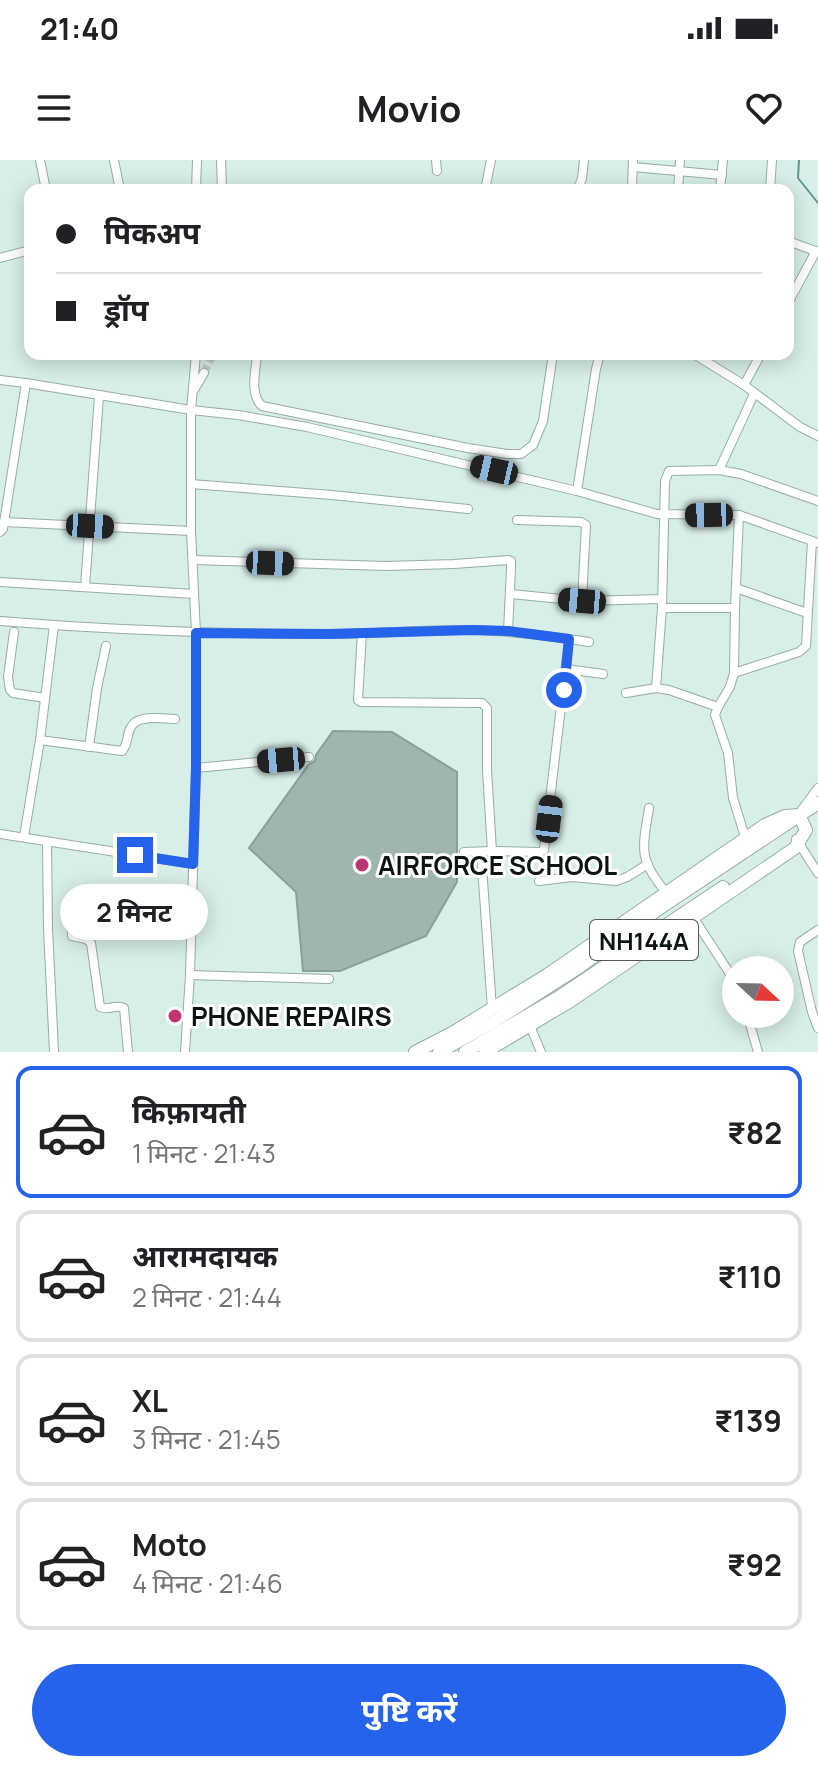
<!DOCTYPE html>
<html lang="hi">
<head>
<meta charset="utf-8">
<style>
	body { margin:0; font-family:Manrope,"Noto Sans Devanagari",sans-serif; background:#f6f6f6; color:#202124; height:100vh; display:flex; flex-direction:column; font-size:30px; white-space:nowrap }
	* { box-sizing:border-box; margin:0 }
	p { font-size:26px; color:#757577 }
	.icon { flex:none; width:44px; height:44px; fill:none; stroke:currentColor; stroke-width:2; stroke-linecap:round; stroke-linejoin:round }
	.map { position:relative; height:892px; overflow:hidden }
	.drawer { display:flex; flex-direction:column; background:#fff; flex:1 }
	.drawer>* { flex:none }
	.banner { position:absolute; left:24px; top:24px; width:770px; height:176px; border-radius:16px; box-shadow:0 4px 20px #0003; display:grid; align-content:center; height:176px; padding:0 32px; background:#fff }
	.needle { width:52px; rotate:112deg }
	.controls { position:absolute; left:722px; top:796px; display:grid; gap:16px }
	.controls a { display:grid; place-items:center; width:72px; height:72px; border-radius:50%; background:#fff; box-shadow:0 4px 20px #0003; font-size:40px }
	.end { position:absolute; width:36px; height:36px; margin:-18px; border:10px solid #2563eb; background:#fff; box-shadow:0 0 0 4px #fff }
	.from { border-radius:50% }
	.bubble { position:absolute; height:56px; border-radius:28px; background:#fff; box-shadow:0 4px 20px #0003; font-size:26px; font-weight:700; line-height:56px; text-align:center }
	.car { position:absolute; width:24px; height:48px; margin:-24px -12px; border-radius:10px; box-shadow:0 0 6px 2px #0007; background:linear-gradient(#222 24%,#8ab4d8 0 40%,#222 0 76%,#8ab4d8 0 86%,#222 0) }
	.banner b { display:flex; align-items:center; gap:28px; height:76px; font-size:30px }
	.banner b+b { border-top:2px solid #e0e0e0 }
	.banner i { width:20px; height:20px; background:#202124 }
	ul { padding:14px 0 0; list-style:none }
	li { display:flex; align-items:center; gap:24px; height:132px; margin:0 16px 12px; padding:0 16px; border:4px solid #e0e0e0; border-radius:16px }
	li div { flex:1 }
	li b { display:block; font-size:30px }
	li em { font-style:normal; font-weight:700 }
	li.active { border-color:#2563eb }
	li>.icon { width:72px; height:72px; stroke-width:1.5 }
	.cta { display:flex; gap:16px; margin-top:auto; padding:16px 32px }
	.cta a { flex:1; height:92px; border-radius:48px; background:#2563eb; color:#fff; font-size:32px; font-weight:700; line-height:92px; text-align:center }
	.status { display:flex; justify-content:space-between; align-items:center; height:56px; padding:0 40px; background:#fff; direction:ltr }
	.status svg { height:22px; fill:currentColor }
	header { display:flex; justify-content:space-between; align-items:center; height:104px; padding:0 32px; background:#fff; font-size:36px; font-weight:700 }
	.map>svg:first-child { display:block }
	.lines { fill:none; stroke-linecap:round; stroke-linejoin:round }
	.stream { stroke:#5c9889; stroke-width:2 }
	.building { fill:#a0b5af; stroke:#8a9f99; stroke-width:2 }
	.minor-tunnel { stroke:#b9cdc8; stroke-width:8; stroke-dasharray:8 4; stroke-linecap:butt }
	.minor-casing { stroke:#96aca5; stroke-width:10 }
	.highway-casing { stroke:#96aca5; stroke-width:14 }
	.minor { stroke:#fff; stroke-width:8 }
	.highway { stroke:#fff; stroke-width:12 }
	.route { stroke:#2563eb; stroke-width:10 }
	.poi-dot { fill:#bd3575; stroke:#fff; stroke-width:3 }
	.labels { text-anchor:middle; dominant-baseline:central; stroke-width:6; stroke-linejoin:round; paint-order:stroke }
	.shield { fill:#fff; stroke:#555a58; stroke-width:2 }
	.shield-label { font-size:24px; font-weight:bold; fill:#0c1411 }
	.poi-label { font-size:26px; font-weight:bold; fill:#0c1411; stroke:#fff; text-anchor:start }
</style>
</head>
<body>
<div class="status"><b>21:40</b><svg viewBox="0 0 49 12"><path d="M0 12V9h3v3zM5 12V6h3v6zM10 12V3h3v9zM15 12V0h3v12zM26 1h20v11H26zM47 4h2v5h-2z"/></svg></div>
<header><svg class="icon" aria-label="menu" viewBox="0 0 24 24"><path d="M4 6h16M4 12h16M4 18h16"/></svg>Movio<svg class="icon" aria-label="heart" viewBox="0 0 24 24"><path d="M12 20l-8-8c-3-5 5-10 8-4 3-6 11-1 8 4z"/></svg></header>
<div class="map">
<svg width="818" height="892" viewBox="0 0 818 892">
	<rect width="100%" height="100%" fill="#d8eee8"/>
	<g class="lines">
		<path class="stream" d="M799,0L798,18L818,43"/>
	</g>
	<path class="building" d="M333,571L392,572L457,612V722L426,776L340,811H303L296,732L249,688L309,604L315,601L316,595Z"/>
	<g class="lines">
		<path class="minor-tunnel" d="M204,213L213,194"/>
		<g class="minor-casing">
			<g id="minor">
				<path d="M40,0L46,30"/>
				<path d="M114,0L120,30"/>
				<path d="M221,0L222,30"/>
				<path d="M436,0L437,11"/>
				<path d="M633,7L722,15"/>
				<path d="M196,30L197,0"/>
				<path d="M485,30L491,0"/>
				<path d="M577,30L582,19L584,0"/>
				<path d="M632,30L633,0"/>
				<path d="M678,30L680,0"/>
				<path d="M720,30L723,0"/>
				<path d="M770,30L772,0"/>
				<path d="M788,81L818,92"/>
				<path d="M0,98L30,90"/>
				<path d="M788,143L816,91"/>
				<path d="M257,194C256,210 249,234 262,246L468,288L507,294H521L533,285L543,261L553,194"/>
				<path d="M694,194L744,225L800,267L818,276"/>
				<path d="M0,220L26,223"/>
				<path d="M744,225L761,194"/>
				<path d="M194,230L204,213"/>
				<path d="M719,310L754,234"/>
				<path d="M191,324L332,335L468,349"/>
				<path d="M577,331L596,209L600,194"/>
				<path d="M739,355L735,448L734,513L730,527L718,547L715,555L728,593L733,638L746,680"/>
				<path d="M517,360L581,362L586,365L582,441"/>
				<path d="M4,362L191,371"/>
				<path d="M0,372L3,369L26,223L191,250L238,255L307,267L577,331L657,354L739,355L818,383"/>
				<path d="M193,400L386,406L454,404L509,400L511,401V408L508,471"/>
				<path d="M0,422L194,434"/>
				<path d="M85,427L99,236"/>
				<path d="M736,428L807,453"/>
				<path d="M511,434L582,441L662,439"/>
				<path d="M662,448H735"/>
				<path d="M0,461C109,470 218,474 328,474C377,474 426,469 474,470C513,471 551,476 589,482"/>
				<path d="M14,472L8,517L10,530L13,533L45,538"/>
				<path d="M362,473L358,540L360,542L477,543H482L487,548V610L492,691"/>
				<path d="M566,509L603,514"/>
				<path d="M734,513L799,492L806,486L812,381"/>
				<path d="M656,528L662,448L665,321L669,311L719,310L741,314L818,341"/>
				<path d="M626,533L656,528L669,530L718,547"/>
				<path d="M40,580L122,591C129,583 126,575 131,567C138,554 163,559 175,559"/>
				<path d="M89,587L97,528L106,486"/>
				<path d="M196,608L309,597"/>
				<path d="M649,648C647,663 642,681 645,696C648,711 660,724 669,737"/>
				<path d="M801,651L818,628"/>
				<path d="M0,674L193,704"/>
				<path d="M24,677L40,580L54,465"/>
				<path d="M796,679L818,713"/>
				<path d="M47,682L48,768L54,892"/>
				<path d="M464,692L492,691L540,692L544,690L569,479"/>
				<path d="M481,692L492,849"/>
				<path d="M539,721L572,717L616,721L627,717L648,704"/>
				<path d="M70,740L72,776L86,779L91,783L100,847C107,851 116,844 124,848L128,892"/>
				<path d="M691,754L736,823"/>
				<path d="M818,770L800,782L798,791L812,852L818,868"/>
				<path d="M190,815L329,819"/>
				<path d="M747,854L758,892"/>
				<path d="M530,866L541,892"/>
				<path d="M185,892L190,815L196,608V473L191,371V250L196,194"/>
			</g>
		</g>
		<g class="highway-casing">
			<g id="highway">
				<path d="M415,892L452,873L547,815L765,665L785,656L799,655L806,670L795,688L572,840L485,892"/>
				<path d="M439,892L493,862L578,808L660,748L818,643"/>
				<path d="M465,892L559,837L723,727"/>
			</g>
		</g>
		<use href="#minor" class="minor"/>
		<use href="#highway" class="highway"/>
	</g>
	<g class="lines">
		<path class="route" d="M135,695L193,704L196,608V473L329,474L472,470L508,471L569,479L564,530"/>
	</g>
	<g class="poi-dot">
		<circle cx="362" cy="705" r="8"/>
		<circle cx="175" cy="856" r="8"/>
	</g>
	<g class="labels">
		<rect class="shield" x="590" y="760" width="108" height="40" rx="6"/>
		<g class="shield-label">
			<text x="644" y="780">NH144A</text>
		</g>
		<g class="poi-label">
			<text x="378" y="705">AIRFORCE SCHOOL</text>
			<text x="191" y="856">PHONE REPAIRS</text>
		</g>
	</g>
</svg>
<div class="controls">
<a><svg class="needle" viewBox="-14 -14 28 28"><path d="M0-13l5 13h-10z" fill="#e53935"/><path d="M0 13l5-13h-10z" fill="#757577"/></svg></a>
</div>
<i class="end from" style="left:564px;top:530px"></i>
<i class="end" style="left:135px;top:695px"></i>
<div class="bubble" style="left:60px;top:724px;width:148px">2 मिनट</div>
<i class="car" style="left:494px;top:310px;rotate:283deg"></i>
<i class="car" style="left:709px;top:355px;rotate:269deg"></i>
<i class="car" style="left:90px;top:366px;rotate:93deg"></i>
<i class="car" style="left:270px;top:403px;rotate:92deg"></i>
<i class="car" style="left:582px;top:441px;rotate:275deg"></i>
<i class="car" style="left:281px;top:600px;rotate:265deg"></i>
<i class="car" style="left:549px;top:659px;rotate:7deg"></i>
<div class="banner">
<b><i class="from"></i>पिकअप</b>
<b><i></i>ड्रॉप</b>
</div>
</div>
<section class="drawer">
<ul>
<li class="active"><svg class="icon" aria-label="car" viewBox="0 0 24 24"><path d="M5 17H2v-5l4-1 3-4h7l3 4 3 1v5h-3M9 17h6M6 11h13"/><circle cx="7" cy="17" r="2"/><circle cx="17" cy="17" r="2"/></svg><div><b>किफ़ायती</b><p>1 मिनट · 21:43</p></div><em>₹82</em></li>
<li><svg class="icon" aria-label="car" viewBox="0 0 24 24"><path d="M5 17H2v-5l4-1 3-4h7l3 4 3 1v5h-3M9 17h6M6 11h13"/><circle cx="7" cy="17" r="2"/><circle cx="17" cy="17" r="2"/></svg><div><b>आरामदायक</b><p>2 मिनट · 21:44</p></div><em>₹110</em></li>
<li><svg class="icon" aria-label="car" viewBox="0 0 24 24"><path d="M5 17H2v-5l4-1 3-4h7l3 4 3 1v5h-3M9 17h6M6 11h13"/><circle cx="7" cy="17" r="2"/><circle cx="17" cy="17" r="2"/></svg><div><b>XL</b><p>3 मिनट · 21:45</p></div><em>₹139</em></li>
<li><svg class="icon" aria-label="car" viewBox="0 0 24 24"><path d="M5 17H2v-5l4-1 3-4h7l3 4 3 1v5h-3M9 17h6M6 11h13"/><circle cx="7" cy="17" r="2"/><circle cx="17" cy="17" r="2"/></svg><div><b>Moto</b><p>4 मिनट · 21:46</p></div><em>₹92</em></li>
</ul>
<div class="cta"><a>पुष्टि करें</a></div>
</section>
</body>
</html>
